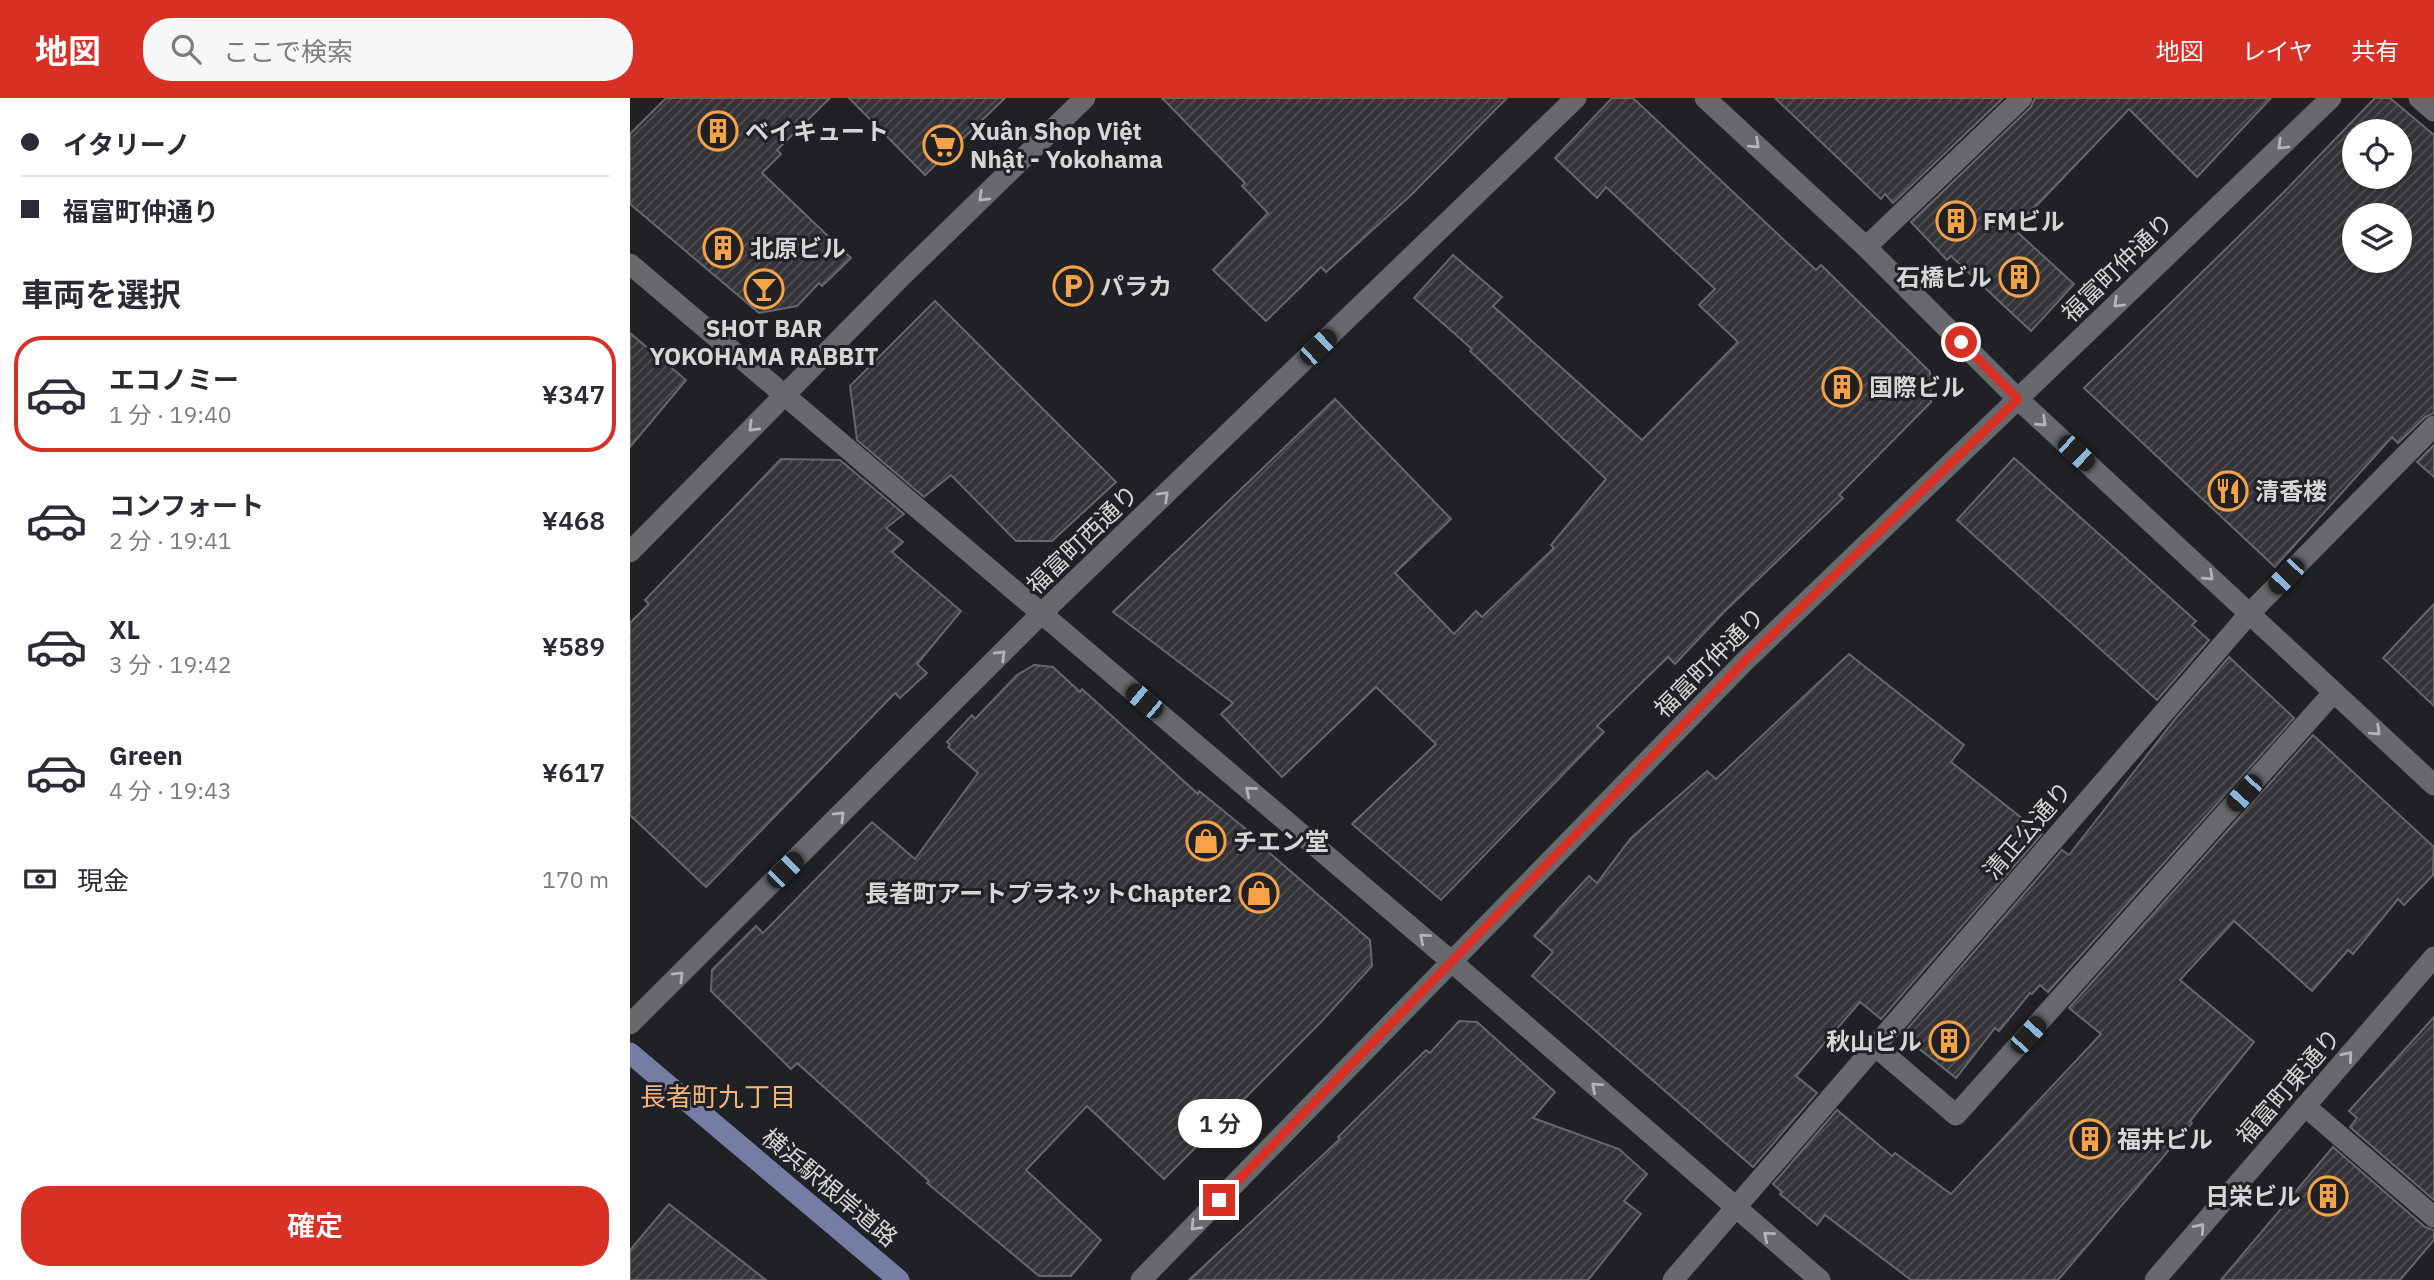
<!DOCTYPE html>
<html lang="ja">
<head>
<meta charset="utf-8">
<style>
	body { margin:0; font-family:"IBM Plex Sans","Noto Sans JP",sans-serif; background:#f7f7f7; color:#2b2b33; height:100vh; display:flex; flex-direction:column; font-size:26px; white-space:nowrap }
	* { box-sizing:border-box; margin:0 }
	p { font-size:23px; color:#7c7c81 }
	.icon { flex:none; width:38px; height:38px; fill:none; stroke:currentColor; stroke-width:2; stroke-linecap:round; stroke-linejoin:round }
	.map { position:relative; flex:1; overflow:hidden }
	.side { display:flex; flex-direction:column; background:#fff; width:630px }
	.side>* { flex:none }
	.guide { display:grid; align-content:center; height:154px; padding:0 21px; background:#fff }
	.controls { position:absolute; left:1712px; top:21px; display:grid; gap:14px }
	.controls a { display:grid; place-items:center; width:70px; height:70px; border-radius:50%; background:#fff; box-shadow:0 2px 5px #0004; font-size:35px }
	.end { position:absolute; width:32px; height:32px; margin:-16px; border:9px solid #d93025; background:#fff; box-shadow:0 0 0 4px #fff }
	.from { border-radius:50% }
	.bubble { position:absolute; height:49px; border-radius:24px; background:#fff; box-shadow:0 2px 5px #0004; font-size:23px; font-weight:600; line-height:49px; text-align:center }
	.car { position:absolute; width:21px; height:42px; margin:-21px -10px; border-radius:9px; box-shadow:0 0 5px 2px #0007; background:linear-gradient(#222 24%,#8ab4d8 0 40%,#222 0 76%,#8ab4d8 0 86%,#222 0) }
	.guide b { display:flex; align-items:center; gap:24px; height:66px; font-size:26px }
	.guide b+b { border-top:2px solid #e1e1e2 }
	.guide i { width:18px; height:18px; background:#2b2b33 }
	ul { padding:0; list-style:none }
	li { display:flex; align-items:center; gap:21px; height:116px; margin:0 14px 10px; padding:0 7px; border:4px solid transparent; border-radius:28px }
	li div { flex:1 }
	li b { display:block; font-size:26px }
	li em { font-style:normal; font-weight:600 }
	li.current { border-color:#d93025 }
	li>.icon { width:63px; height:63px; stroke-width:1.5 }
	h2 { padding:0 21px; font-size:32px; line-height:84px }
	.pay { display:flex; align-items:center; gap:18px; height:77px; padding:0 21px; font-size:26px }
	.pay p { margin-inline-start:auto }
	.primary-button { display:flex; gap:14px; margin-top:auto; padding:14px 21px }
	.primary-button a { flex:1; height:80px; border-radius:28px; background:#d93025; color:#fff; font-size:28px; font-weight:600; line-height:80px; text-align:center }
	header { display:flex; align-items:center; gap:42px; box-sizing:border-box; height:98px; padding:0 35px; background:#d93025; color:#fff }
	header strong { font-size:33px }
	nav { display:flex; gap:38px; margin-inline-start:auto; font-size:24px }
	.search { width:490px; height:63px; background:#f7f7f7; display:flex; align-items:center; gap:18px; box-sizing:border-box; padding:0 24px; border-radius:28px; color:#7c7c81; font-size:26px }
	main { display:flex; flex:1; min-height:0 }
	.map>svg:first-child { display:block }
	.building { fill:url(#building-hatch); stroke:#66676a; stroke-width:2; fill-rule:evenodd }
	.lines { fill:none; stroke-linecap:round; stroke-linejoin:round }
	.minor { stroke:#68696c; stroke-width:21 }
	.major { stroke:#767da5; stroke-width:21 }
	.oneway { stroke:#b4b5b8 }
	.route { stroke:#d93025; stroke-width:9 }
	.labels { text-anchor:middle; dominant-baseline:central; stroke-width:6; stroke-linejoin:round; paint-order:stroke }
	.poi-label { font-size:24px; font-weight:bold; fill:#d5d6d8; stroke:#202124; text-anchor:start }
	.street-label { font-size:24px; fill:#d5d6d8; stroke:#202124 }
	.neighbourhood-label { font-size:26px; fill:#f3b87f; stroke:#202124 }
</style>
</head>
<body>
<header>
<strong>地図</strong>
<div class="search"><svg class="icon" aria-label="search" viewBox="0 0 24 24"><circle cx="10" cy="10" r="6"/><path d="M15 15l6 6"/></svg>ここで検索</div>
<nav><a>地図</a><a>レイヤ</a><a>共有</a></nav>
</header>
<main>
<section class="side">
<div class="guide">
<b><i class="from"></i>イタリーノ</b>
<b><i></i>福富町仲通り</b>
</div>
<h2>車両を選択</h2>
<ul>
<li class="current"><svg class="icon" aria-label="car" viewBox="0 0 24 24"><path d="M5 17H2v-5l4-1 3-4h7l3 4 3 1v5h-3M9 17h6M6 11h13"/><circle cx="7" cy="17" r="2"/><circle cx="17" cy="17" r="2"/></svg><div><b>エコノミー</b><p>1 分 · 19:40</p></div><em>¥347</em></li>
<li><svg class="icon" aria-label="car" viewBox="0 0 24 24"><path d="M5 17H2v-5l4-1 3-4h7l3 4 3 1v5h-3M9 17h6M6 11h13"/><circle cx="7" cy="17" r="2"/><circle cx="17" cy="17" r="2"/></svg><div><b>コンフォート</b><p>2 分 · 19:41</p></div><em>¥468</em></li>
<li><svg class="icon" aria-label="car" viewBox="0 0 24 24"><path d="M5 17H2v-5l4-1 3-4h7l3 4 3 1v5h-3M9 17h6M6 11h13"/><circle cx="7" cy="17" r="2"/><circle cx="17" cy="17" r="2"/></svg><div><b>XL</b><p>3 分 · 19:42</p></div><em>¥589</em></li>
<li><svg class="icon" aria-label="car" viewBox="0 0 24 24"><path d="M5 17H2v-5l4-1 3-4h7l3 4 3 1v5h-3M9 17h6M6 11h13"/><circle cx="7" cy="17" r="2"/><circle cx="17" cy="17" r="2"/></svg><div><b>Green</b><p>4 分 · 19:43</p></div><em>¥617</em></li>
</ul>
<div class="pay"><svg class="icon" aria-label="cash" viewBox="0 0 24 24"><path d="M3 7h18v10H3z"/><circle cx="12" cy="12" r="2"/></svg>現金<p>170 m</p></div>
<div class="primary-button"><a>確定</a></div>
</section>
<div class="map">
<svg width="1804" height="1182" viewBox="0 0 1804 1182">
	<defs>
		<pattern id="building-hatch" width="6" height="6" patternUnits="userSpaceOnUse" patternTransform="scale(1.75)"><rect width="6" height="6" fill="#343438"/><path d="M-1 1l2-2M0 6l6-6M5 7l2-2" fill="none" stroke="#505154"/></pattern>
	</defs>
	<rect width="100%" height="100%" fill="#202124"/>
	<g class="building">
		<path d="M36,0H200L147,52L151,56L132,75L221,160L192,188L189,185L167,208L129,215L0,106V36Z"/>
		<path d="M219,0H375L295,77Z"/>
		<path d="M532,0H877L780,98L696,174L691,169L636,223L583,172L638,115L612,88L615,85Z"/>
		<path d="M982,0H1003L1186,172L1191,167L1300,274L1301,304L1209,397L1213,400L1094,514L1045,566L1038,559L967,628L974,634L811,802L722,726L806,646L746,589L652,679L591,616L603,605L483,514L705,301L821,421L765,475L824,536L846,513L852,519L924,450L921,447L976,381L840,253L842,251L784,200L823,157L872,199L863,208L1012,342L1108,244L1069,207L1085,191L976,89L967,100L925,60Z"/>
		<path d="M1145,0H1373L1263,105L1255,96L1251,101Z"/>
		<path d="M1405,0H1641L1567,79L1499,11L1384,131L1444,186L1401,233L1321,158L1317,162L1281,124L1401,9Z"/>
		<path d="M1745,0H1760L1804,37V315L1795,319L1768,345L1762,339L1645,469L1454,290L1654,94ZM1724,33H1769V79H1724ZM1724,117H1769V163H1724Z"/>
		<path d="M305,203L486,384L422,443H386L321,377L294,399L227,342L220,288Z"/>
		<path d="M0,235L56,282L0,349Z"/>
		<path d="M1804,347V379L1787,364Z"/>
		<path d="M1384,360L1566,523L1562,527L1579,542L1527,602L1327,422Z"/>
		<path d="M151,361L210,362L274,416L256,430L273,444L262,454L331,513L287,566L297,575L270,600L265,595L76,789L0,717V525L19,506L15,502Z"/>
		<path d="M1804,506V608L1753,560Z"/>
		<path d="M1219,556L1334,647L1321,664L1412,736L1251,921L1230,904L1166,978L1187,995L1123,1069L902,878L923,854L904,838L959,778L967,785L1001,740L1077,673L1086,681Z"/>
		<path d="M1599,559L1664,620L1418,894L1410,887L1402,896L1400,895L1369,933L1365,930L1326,980L1272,937L1432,752L1439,757L1546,620Z"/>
		<path d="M404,567L423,569L450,594L452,591L568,696L569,693L622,736L620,738L740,842L742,868L691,924L534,1081L457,1008L396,1072L471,1142L441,1178H409L297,1085L299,1083L167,965L161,971L81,893L82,872L126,828L133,835L242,724L285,761L348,675L318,649L320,647L317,644L342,617L345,621L387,577Z"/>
		<path d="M1683,637L1804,749L1803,777L1774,807L1768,801L1723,856L1718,852L1682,893L1604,823L1550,882L1624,944L1560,1023L1562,1025L1428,1182H1281L1195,1117L1187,1127L1150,1096L1152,1094L1143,1086L1207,1012L1262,1058L1265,1055L1321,1096L1471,936L1439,910Z"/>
		<path d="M1804,919V1102L1720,1029L1727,1020L1719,1013Z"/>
		<path d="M829,923L847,924L925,994L903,1020L989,1051L1017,1076L994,1103L1011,1116L958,1182H559L710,1041L708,1039L796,952L800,955Z"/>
		<path d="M1703,1049L1795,1129L1804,1132V1142L1770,1182H1591Z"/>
		<path d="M39,1106L136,1182H0V1152Z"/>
	</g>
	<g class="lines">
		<g class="minor">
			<path d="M1075,0L1236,149L1388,301L1804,687"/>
			<path d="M1789,0L1804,13"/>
			<path d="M1236,149L1392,0"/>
			<path d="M0,166L822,864L1190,1182"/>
			<path d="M0,454L272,178L455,0"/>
			<path d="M0,926L411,516L946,0"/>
			<path d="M1245,948L1326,1017L1704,594"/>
			<path d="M1675,1008L1804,1119"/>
			<path d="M511,1182L1115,563L1701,0"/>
			<path d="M1043,1182L1619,516L1804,328"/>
			<path d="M1525,1182L1804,859"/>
		</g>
		<path class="major" d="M0,955L269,1182"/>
	</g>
	<defs><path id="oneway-chevron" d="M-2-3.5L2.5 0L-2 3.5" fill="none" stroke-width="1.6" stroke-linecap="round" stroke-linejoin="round" transform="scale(1.75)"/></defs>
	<g class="oneway">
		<use href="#oneway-chevron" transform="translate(1125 46) rotate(43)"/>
		<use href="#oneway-chevron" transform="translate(1652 47) rotate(136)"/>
		<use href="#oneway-chevron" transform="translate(353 99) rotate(136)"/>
		<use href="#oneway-chevron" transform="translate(1488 205) rotate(136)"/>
		<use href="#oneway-chevron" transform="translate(1412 324) rotate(43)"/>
		<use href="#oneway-chevron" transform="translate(123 329) rotate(135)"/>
		<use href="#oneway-chevron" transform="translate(534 398) rotate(-44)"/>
		<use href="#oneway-chevron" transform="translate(1579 478) rotate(43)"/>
		<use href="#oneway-chevron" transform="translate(371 557) rotate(-45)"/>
		<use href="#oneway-chevron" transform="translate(1746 633) rotate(43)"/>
		<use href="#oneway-chevron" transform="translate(620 693) rotate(-140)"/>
		<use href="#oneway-chevron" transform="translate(210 718) rotate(-45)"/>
		<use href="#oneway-chevron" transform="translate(794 840) rotate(-140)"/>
		<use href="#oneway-chevron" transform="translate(49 878) rotate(-45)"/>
		<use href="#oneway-chevron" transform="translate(1718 958) rotate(-49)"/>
		<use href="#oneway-chevron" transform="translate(966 989) rotate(-139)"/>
		<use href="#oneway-chevron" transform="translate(565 1128) rotate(134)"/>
		<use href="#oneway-chevron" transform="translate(1570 1130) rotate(-49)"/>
		<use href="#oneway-chevron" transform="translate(1138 1138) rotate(-140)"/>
	</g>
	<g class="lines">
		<path class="route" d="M589,1102L1115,563L1388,301L1331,244"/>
	</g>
	<defs>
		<g id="building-ring" transform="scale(2.0125)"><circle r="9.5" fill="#202124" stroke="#f6a247" stroke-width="1.5"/><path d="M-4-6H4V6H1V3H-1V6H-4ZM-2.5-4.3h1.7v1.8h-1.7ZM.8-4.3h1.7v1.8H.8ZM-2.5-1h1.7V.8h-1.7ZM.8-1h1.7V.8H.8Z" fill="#f6a247"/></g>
		<g id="supermarket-ring" transform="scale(2.0125)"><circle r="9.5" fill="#202124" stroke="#f6a247" stroke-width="1.5"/><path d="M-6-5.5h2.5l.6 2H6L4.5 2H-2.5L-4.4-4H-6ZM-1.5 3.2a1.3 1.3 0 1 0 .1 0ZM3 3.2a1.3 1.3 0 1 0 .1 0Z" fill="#f6a247"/></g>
		<g id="parking-ring" transform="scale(2.0125)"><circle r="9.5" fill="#202124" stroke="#f6a247" stroke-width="1.5"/><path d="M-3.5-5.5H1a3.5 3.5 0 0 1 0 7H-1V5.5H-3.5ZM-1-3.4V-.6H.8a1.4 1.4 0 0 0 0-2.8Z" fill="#f6a247"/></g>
		<g id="bar-ring" transform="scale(2.0125)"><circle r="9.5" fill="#202124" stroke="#f6a247" stroke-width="1.5"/><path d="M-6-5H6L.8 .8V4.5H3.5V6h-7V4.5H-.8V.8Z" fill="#f6a247"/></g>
		<g id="restaurant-ring" transform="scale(2.0125)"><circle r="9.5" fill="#202124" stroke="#f6a247" stroke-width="1.5"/><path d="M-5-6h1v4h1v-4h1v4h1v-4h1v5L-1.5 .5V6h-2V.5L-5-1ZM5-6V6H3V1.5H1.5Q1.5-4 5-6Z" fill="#f6a247"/></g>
		<g id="shop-ring" transform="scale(2.0125)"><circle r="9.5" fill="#202124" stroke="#f6a247" stroke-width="1.5"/><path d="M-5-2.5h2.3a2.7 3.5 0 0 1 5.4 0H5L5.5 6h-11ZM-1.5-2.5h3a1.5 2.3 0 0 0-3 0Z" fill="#f6a247"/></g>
	</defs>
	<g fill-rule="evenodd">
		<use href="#building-ring" x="88" y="33"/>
		<use href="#supermarket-ring" x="313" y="47"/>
		<use href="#building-ring" x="1326" y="123"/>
		<use href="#building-ring" x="93" y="150"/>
		<use href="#building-ring" x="1389" y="179"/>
		<use href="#parking-ring" x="443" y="188"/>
		<use href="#bar-ring" x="134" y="191"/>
		<use href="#building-ring" x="1212" y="289"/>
		<use href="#restaurant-ring" x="1598" y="393"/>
		<use href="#shop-ring" x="576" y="743"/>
		<use href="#shop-ring" x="629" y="795"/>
		<use href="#building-ring" x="1319" y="943"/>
		<use href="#building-ring" x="1460" y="1041"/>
		<use href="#building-ring" x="1698" y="1098"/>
	</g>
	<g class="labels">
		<g class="poi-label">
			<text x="115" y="33">ベイキュート</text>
			<text x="340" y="33">Xuân Shop Việt<tspan x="340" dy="28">Nhật - Yokohama</tspan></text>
			<text x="1353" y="123">FMビル</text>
			<text x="120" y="150">北原ビル</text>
			<text x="1362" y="179" text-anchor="end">石橋ビル</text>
			<text x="470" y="188">パラカ</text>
			<text x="134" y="230" text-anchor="middle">SHOT BAR<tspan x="134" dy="28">YOKOHAMA RABBIT</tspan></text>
			<text x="1239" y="289">国際ビル</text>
			<text x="1625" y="393">清香楼</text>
			<text x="603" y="743">チエン堂</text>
			<text x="602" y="795" text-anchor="end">長者町アートプラネットChapter2</text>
			<text x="1292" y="943" text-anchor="end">秋山ビル</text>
			<text x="1487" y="1041">福井ビル</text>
			<text x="1671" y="1098" text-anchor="end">日栄ビル</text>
		</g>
		<g class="street-label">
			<text transform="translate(1487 169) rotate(-44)">福富町仲通り</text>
			<text transform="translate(452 441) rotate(-44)">福富町西通り</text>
			<text transform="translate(1079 564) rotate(-45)">福富町仲通り</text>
			<text transform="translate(1397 732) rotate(-49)">清正公通り</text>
			<text transform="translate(1658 988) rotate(-49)">福富町東通り</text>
			<text transform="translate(200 1089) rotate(40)">横浜駅根岸道路</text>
		</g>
		<g class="neighbourhood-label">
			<text x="88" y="998">長者町九丁目</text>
		</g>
	</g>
</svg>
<div class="controls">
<a><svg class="icon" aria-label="locate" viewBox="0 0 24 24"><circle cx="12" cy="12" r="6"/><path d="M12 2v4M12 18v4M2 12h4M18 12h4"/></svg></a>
<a><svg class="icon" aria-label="layers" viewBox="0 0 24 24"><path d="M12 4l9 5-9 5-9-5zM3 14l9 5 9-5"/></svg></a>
</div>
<i class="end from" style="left:1331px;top:244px"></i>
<i class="end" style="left:589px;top:1102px"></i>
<div class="bubble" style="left:548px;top:1001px;width:84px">1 分</div>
<i class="car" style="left:688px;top:249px;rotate:46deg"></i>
<i class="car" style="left:1446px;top:355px;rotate:133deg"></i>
<i class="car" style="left:1656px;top:478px;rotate:224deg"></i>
<i class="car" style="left:514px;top:603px;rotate:310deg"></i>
<i class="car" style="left:1614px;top:695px;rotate:222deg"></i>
<i class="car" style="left:155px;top:772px;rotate:45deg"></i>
<i class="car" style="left:1398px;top:937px;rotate:42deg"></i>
</div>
</main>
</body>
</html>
